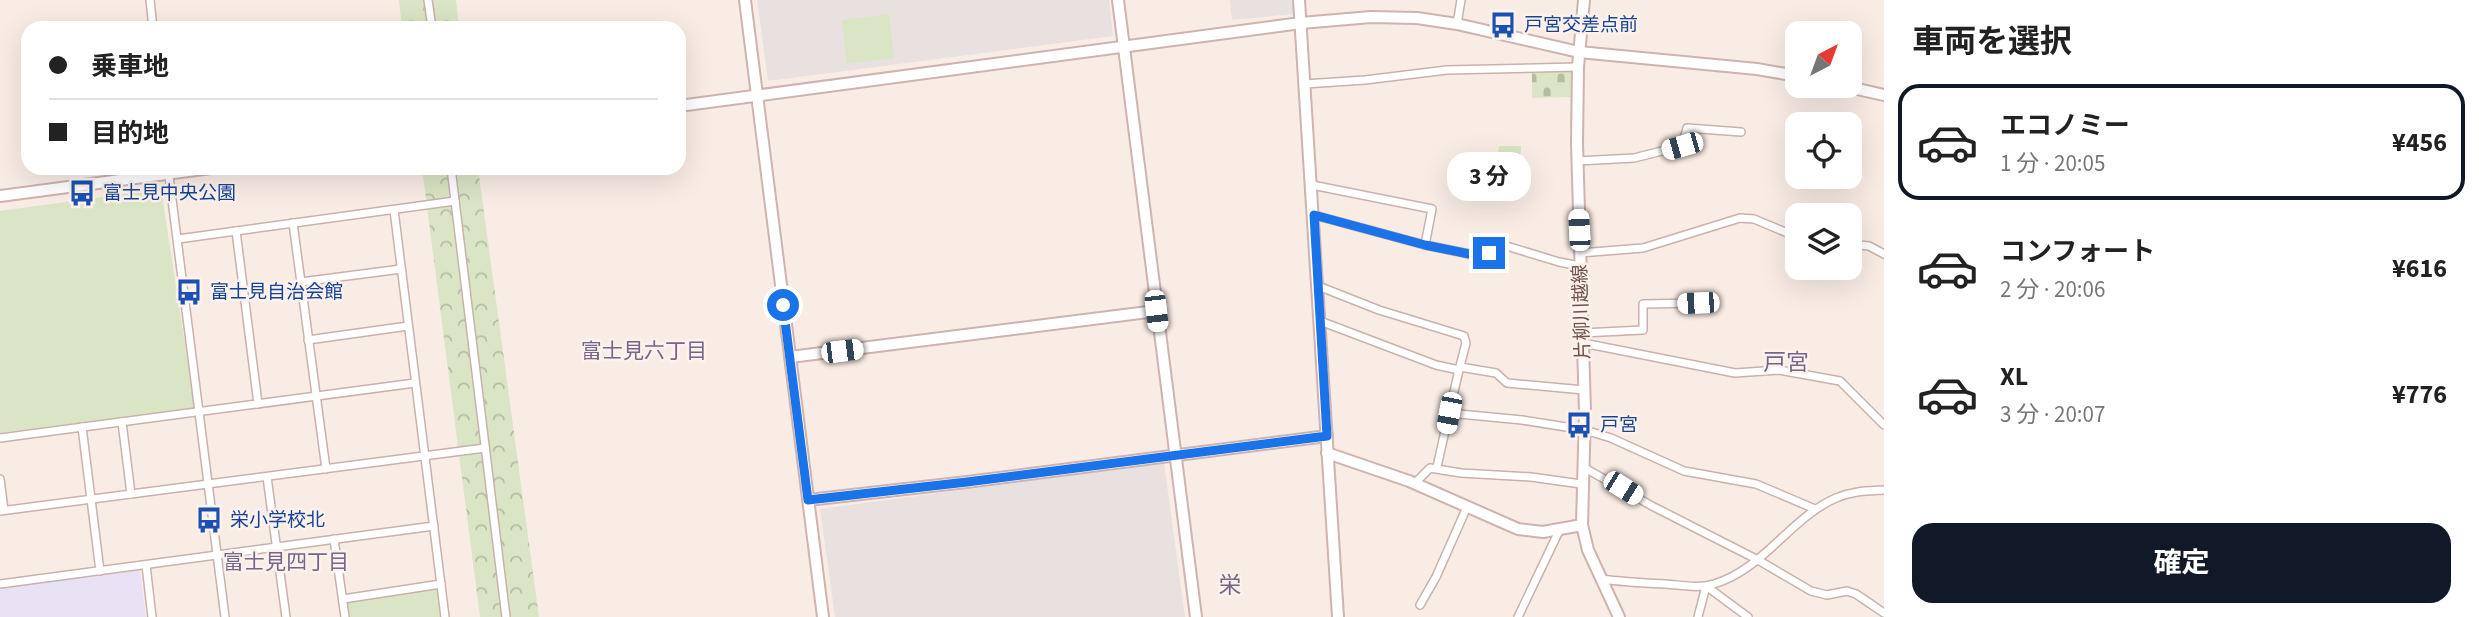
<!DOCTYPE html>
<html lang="ja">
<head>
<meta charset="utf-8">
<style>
	body { margin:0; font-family:"Source Sans 3","Noto Sans JP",sans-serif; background:#f2f2f2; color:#222; height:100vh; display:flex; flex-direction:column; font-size:26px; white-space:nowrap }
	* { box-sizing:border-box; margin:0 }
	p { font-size:23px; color:#767676 }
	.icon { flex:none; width:38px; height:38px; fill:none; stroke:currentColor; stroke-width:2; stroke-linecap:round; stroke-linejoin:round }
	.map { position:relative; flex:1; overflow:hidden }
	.side { display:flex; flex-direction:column; background:#fff; width:595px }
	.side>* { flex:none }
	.hud { position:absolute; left:21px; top:21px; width:665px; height:154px; border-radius:21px; box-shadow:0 7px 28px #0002; display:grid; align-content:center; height:154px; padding:0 28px; background:#fff }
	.needle { width:46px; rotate:41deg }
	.tools { position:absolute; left:1785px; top:21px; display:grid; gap:14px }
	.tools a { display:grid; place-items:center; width:77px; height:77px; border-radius:14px; background:#fff; box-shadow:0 7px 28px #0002; font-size:35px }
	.end { position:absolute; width:32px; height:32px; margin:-16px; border:9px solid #1a73e8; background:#fff; box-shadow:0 0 0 4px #fff }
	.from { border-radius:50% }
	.bubble { position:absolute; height:49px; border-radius:21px; background:#fff; box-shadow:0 7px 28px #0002; font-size:23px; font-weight:700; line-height:49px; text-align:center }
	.car { position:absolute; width:21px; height:42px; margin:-21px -10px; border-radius:9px; box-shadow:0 0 5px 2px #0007; background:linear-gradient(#fff 24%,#345 0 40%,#fff 0 76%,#345 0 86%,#fff 0) }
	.hud b { display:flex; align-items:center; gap:24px; height:66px; font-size:26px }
	.hud b+b { border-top:2px solid #e0e0e0 }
	.hud i { width:18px; height:18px; background:#222 }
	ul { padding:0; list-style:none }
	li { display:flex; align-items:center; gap:21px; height:116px; margin:0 14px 10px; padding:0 14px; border:4px solid transparent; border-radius:21px }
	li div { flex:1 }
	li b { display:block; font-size:26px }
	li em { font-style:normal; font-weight:700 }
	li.current { border-color:#111827 }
	li>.icon { width:63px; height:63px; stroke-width:1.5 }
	h2 { padding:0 28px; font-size:32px; line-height:84px }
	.action { display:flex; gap:14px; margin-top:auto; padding:14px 28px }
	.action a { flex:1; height:80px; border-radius:21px; background:#111827; color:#fff; font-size:28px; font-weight:700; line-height:80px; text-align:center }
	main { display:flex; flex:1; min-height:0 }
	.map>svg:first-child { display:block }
	.industrial { fill:#e9e1df }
	.education { fill:#e9e2f5 }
	.forest { fill:url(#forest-crowns) }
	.cemetery { fill:url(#cemetery-stones) }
	.green { fill:#dae5c5 }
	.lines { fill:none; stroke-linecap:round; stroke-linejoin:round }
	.street-casing { stroke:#c9b2ad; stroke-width:10 }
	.secondary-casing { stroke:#ceb3ae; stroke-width:14 }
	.street { stroke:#fff; stroke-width:7 }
	.secondary { stroke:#fff; stroke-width:10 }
	.route { stroke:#1a73e8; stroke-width:9 }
	.labels { text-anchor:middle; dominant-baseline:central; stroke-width:5; stroke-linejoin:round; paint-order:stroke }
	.transit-label { font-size:19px; fill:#164399; stroke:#fcf1eb; text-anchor:start }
	.street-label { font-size:19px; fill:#6f514d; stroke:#fcf1eb }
	.neighbourhood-label { font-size:21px; fill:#75668b; stroke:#fcf1eb }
	.quarter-label { font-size:23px; fill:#75668b; stroke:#fcf1eb }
</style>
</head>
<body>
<main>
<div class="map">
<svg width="1884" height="617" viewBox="0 0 1884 617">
	<defs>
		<pattern id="forest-crowns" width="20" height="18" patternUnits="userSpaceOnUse" patternTransform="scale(1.75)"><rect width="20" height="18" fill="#dae5c5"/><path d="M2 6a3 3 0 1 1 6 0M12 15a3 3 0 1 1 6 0" fill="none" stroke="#b5bca2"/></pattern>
		<pattern id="cemetery-stones" width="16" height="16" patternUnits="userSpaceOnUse" patternTransform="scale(1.75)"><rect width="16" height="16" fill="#dae5c5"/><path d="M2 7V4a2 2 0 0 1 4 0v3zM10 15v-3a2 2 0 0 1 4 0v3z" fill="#b5bca2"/></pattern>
	</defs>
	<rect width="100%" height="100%" fill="#f9ece5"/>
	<g class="industrial">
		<path d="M757,0H1109L1113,36L768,81Z"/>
		<path d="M1230,0H1293L1294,14L1232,20Z"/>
		<path d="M1164,463L1185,617H835L820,509Z"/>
	</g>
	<path class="education" d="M140,570L146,617H0V588Z"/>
	<g class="forest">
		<path d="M399,0H456L459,28H402Z"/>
		<path d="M422,168H478L539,617H480Z"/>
	</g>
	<path class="cemetery" d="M1532,69L1571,70L1572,97L1532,98Z"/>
	<g class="green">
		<path d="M889,14L894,58L847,64L842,20Z"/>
		<path d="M1499,146H1521L1520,176L1494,174Z"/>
		<path d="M161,189L195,408L0,433V211Z"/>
		<path d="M441,584L445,617H345L343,599Z"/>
	</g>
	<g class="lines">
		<g class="street-casing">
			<g id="street">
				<path d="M150,0L153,28"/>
				<path d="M428,0L432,28"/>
				<path d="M1457,24L1461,0"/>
				<path d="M1305,84L1365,80L1447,70L1578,67"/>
				<path d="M1577,161L1634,158L1682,146L1687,128L1741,132"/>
				<path d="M168,168L225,617"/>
				<path d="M451,168L506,617"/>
				<path d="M1312,185L1432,209L1425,245L1314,215"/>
				<path d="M394,210L445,617"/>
				<path d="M293,223L326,469"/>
				<path d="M236,231L258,404"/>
				<path d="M178,239L455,201"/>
				<path d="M1850,244L1869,246L1884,254"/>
				<path d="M1425,245L1479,256H1486L1495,245L1500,244L1559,262L1580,266"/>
				<path d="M1580,253L1643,248L1740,218L1754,219L1797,237"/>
				<path d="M301,282L401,269"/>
				<path d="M1318,286L1379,310L1464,336L1466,343L1459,370L1436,365L1320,321"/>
				<path d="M1582,333L1643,330V304L1698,303"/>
				<path d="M308,340L408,326"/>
				<path d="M1583,343L1735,373L1779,370L1840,381L1884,425"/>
				<path d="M1460,367L1496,373L1507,383L1584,390"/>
				<path d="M1449,413L1459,370"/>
				<path d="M122,422L131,494"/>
				<path d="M82,427L100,571"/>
				<path d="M0,438L415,383"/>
				<path d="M1437,467L1449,413L1522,420L1585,430L1611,438L1684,471L1756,484L1815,509"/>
				<path d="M1583,467L1652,506L1758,560L1811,591L1827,595L1847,591L1856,594L1884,613"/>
				<path d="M267,477L286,617"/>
				<path d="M0,479L4,510"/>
				<path d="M1415,483L1430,468L1461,473L1531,477L1581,484"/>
				<path d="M0,511L485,448"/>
				<path d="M334,539L345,617"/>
				<path d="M146,565L152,617"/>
				<path d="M1601,579C1623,582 1644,583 1665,584C1681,585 1698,589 1714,584C1764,569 1790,518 1836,498C1852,491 1868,491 1884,490"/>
				<path d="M0,584L434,526"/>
				<path d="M343,599L441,584"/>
				<path d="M1420,605L1436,577L1467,507"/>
				<path d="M1518,617L1560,529"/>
				<path d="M1698,617L1706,586L1748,617"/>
			</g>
		</g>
		<g class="secondary-casing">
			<g id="secondary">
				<path d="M745,0L823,617"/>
				<path d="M1118,0L1196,617"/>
				<path d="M1299,0L1338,617"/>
				<path d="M1584,0L1578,67L1577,144L1585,411L1582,525L1588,550L1619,617"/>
				<path d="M1844,86L1884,95"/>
				<path d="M679,106L1301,23L1371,17L1417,18L1457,24L1579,52L1757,69L1797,76"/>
				<path d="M0,196L211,168"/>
				<path d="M790,357L1156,311"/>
				<path d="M1327,453L1409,481L1518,529L1543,532L1582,525"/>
				<path d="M808,500L967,482L1327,436"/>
			</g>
		</g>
		<use href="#street" class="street"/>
		<use href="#secondary" class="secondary"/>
	</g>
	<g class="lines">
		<path class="route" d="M783,305L808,500L967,482L1327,436L1314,215L1425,245L1479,256L1489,253"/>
	</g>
	<defs>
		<g id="bus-bare" transform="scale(2.1)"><path d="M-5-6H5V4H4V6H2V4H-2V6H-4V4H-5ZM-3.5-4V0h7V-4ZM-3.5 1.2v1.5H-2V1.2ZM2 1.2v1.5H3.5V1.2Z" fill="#1a4fb4" stroke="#fcf1eb" stroke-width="2.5" paint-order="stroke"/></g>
	</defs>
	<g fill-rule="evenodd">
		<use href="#bus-bare" x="1503" y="25"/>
		<use href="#bus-bare" x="82" y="193"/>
		<use href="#bus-bare" x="189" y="292"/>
		<use href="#bus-bare" x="1579" y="425"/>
		<use href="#bus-bare" x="209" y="520"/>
	</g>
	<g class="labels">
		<g class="transit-label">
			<text x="1524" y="25">戸宮交差点前</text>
			<text x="103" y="193">富士見中央公園</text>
			<text x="210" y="292">富士見自治会館</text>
			<text x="1600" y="425">戸宮</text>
			<text x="230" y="520">栄小学校北</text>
		</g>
		<g class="street-label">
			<text transform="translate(1582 312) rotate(-92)">片柳川越線</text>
		</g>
		<g class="neighbourhood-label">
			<text x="644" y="351">富士見六丁目</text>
			<text x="286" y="562">富士見四丁目</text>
		</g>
		<g class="quarter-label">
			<text x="1786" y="362">戸宮</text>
			<text x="1230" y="585">栄</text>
		</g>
	</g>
</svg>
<div class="tools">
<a><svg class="needle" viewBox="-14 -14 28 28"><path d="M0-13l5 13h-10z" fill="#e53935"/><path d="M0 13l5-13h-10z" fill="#767676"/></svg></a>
<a><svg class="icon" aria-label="locate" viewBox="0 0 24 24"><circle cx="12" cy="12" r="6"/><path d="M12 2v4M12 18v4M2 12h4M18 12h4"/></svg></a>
<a><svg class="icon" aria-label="layers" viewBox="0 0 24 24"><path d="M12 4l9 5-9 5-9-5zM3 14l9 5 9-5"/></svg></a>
</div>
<i class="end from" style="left:783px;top:305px"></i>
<i class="end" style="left:1489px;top:253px"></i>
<div class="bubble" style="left:1447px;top:152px;width:84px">3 分</div>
<i class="car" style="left:1682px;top:146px;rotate:254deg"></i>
<i class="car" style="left:1579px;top:230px;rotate:357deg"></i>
<i class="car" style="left:1698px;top:303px;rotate:268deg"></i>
<i class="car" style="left:1156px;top:311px;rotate:173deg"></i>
<i class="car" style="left:842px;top:351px;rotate:83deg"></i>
<i class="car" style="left:1449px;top:413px;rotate:191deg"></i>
<i class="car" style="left:1623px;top:488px;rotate:122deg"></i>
<div class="hud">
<b><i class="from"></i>乗車地</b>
<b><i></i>目的地</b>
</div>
</div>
<section class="side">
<h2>車両を選択</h2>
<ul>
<li class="current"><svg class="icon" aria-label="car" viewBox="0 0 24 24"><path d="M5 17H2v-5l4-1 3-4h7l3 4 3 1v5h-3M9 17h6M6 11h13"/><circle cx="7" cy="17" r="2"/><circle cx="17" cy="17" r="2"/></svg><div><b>エコノミー</b><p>1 分 · 20:05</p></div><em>¥456</em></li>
<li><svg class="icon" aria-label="car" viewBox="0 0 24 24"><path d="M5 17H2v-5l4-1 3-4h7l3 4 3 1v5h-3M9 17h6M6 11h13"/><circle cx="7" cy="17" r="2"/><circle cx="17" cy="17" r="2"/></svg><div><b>コンフォート</b><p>2 分 · 20:06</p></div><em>¥616</em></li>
<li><svg class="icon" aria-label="car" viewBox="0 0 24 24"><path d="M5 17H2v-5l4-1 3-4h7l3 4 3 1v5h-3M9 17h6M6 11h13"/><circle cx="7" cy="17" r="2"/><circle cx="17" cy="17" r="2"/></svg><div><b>XL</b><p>3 分 · 20:07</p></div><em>¥776</em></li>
</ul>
<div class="action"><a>確定</a></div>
</section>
</main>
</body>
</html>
